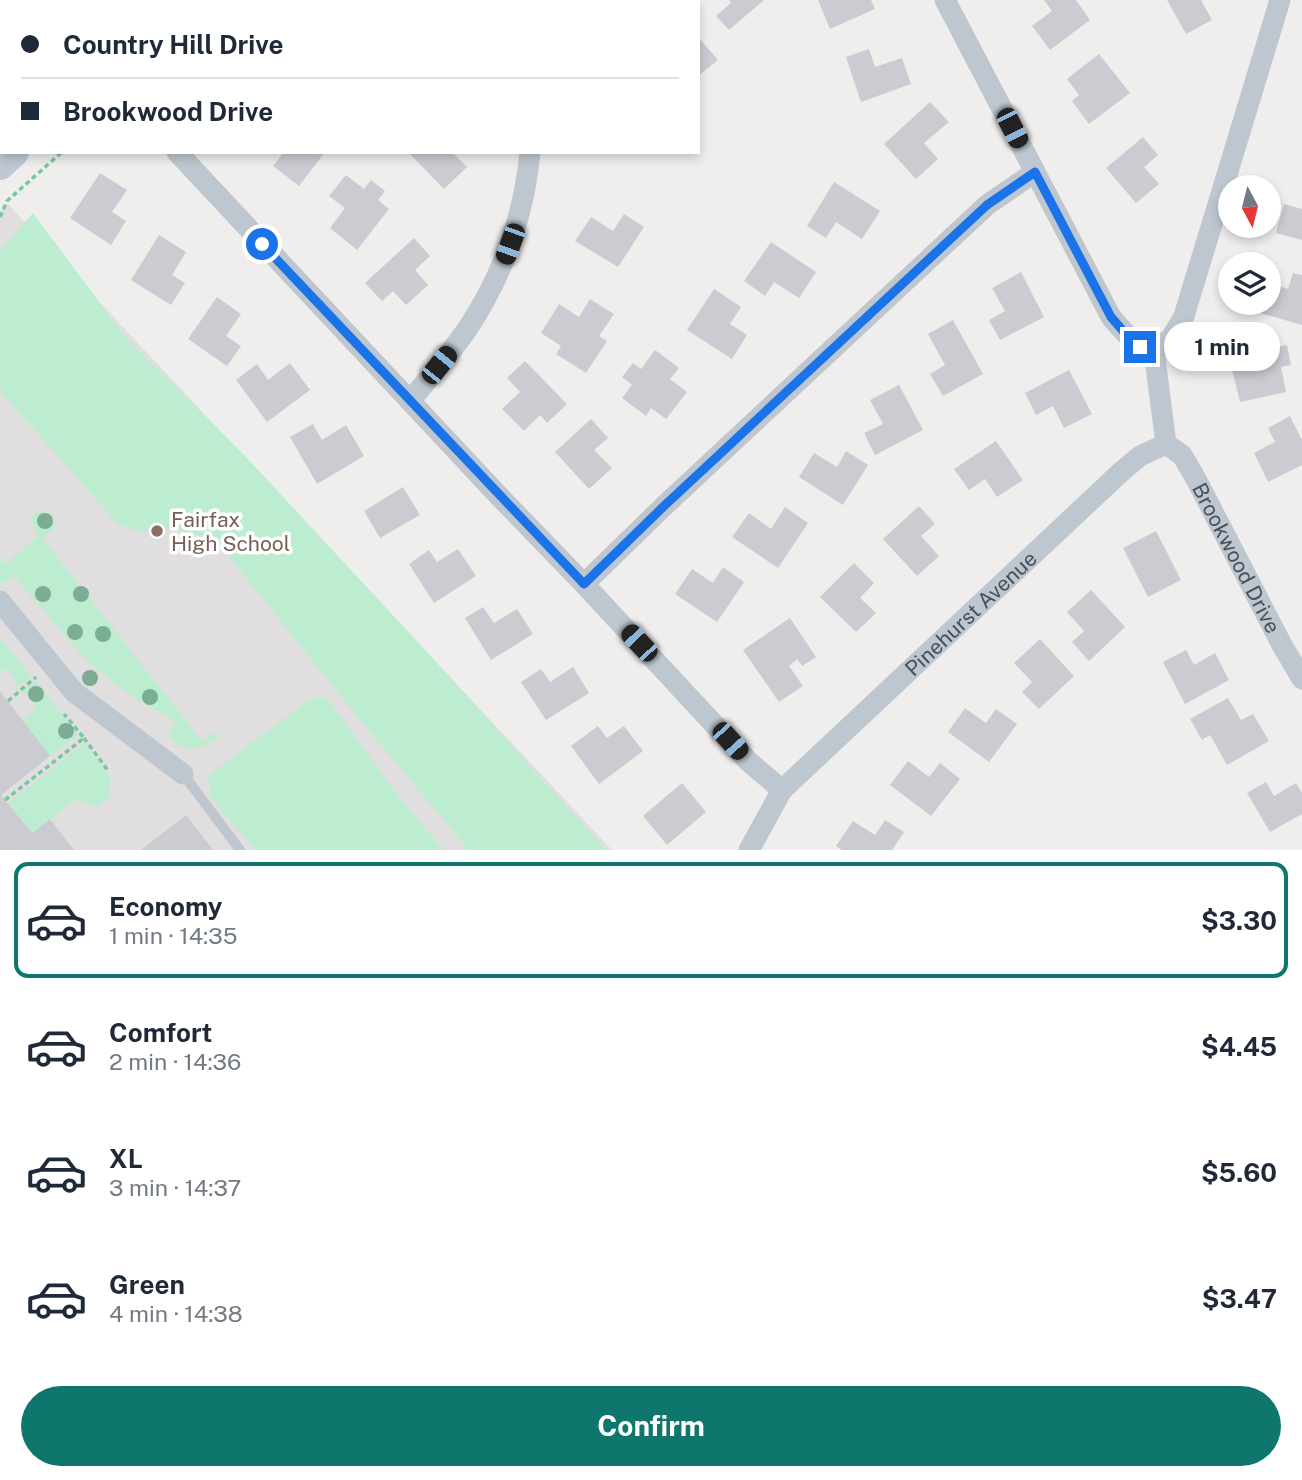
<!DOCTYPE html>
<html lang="en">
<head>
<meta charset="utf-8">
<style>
	body { margin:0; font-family:"Public Sans",sans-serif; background:#f6f6f7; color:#1f2937; height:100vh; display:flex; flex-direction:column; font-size:26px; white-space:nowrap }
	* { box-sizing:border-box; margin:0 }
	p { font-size:23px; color:#747a83 }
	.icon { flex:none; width:38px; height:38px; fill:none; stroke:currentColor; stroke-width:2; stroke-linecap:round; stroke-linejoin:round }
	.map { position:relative; height:850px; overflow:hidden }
	.panel { display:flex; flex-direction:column; background:#fff; flex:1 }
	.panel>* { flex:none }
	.guide { position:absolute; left:0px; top:0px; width:700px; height:154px; box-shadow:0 4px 10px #0003; display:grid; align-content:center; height:154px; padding:0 21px; background:#fff }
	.needle { width:46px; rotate:173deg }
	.fabs { position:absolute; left:1218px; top:175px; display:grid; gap:14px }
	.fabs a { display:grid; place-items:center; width:63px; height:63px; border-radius:50%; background:#fff; box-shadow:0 4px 10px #0003; font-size:35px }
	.end { position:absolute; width:32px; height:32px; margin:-16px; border:9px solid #1a73e8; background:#fff; box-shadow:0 0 0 4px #fff }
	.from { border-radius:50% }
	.bubble { position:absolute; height:49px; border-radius:24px; background:#fff; box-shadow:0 4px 10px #0003; font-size:23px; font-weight:700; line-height:49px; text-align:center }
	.car { position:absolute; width:21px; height:42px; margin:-21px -10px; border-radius:9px; box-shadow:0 0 5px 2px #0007; background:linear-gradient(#222 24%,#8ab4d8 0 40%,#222 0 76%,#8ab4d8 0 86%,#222 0) }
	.guide b { display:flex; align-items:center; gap:24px; height:66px; font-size:26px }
	.guide b+b { border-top:2px solid #e0e1e3 }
	.guide i { width:18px; height:18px; background:#1f2937 }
	ul { padding:12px 0 0; list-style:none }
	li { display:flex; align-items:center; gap:21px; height:116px; margin:0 14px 10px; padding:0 7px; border:4px solid transparent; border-radius:14px }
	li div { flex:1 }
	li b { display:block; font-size:26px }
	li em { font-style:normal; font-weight:700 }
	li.on { border-color:#0f766e }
	li>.icon { width:63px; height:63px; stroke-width:1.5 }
	.action { display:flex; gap:14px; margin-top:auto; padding:14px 21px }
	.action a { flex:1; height:80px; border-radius:42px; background:#0f766e; color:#fff; font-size:28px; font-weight:700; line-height:80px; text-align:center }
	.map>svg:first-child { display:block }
	.education { fill:#e1dedf }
	.green { fill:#bcedd0 }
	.building { fill:#caccd2 }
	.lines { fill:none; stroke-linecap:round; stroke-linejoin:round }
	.path { stroke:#75c9a2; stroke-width:3.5; stroke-dasharray:5 3.5; stroke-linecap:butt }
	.lane { stroke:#bec7cf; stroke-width:10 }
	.street { stroke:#bec7cf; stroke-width:21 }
	.secondary { stroke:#bec8d4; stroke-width:30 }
	.tree { fill:#7aad94 }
	.route { stroke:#1a73e8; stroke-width:9 }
	.education-dot { fill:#8d6e63; stroke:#fff; stroke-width:2.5 }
	.labels { text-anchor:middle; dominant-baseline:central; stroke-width:7; stroke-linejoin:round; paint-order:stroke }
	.education-label { font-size:21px; fill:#785e54; stroke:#fff; text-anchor:start }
	.street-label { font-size:21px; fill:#46505a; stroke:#fff }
</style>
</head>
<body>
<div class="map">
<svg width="1302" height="850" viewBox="0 0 1302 850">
	<rect width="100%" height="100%" fill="#f0eded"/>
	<path class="education" d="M8,204L612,850H0V211Z"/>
	<g class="green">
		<path d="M33,213L126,338L246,457L414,638L606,850H469L359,719L215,539L173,529L136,531L118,524L0,391V250Z"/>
		<path d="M40,511H44L55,524V528L43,539L202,741L216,732L219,736C203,751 182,755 168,734L176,722L126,692L87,661L14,576L0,585V558L6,564L38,536L30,519Z"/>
		<path d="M0,638L31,676L19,686L6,668L0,672Z"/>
		<path d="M35,681L78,735L50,756L23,720L37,708L23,691Z"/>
		<path d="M326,697L399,797L443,850H255L210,796L208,776L310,699Z"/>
		<path d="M84,743L111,779L108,798L97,807L75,800L32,833L9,803Z"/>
	</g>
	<g class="building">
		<path d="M729,0H764L729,30L716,16L731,3Z"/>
		<path d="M818,0H871L875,9L830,29Z"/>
		<path d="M1044,0H1076L1090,20L1050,50L1032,26L1052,11Z"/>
		<path d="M1167,0H1201L1212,20L1186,34Z"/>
		<path d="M698,37L718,60L698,76Z"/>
		<path d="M869,49L875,67L902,58L911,84L861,102L846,57Z"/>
		<path d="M1099,54L1130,93L1089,124L1072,101L1079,95L1067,79Z"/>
		<path d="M930,102L949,122L924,143L938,159L916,179L884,144Z"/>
		<path d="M1143,137L1158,155L1144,167L1159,184L1136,203L1106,168Z"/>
		<path d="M284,152H325L299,186L273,166Z"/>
		<path d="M408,152H452L467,167L444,189Z"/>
		<path d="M100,173L127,190L112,212L126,221L111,245L70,218Z"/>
		<path d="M346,175L364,189L371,180L385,191L378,200L389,209L357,250L330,228L345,208L329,196Z"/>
		<path d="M834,182L880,211L862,239L836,222L826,238L807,226Z"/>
		<path d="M1284,204L1302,209V240L1276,233Z"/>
		<path d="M624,214L644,227L618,267L575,241L591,217L613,231Z"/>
		<path d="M159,235L186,252L172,275L185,283L171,305L131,280Z"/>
		<path d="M414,238L430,256L415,270L428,285L406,305L393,291L382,301L365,283Z"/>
		<path d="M771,242L816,272L799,298L774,282L765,296L744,281Z"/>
		<path d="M1021,272L1044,317L1000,340L989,320L1005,311L992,288Z"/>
		<path d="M1293,273L1302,275V325L1253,311L1255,303H1269V283L1288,289Z"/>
		<path d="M714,289L741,307L730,324L747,335L732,359L687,330Z"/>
		<path d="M217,297L241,314L226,336L241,346L227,366L188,339Z"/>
		<path d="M590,299L614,314L599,336L607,341L586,373L556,354L561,346L541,333L559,304L579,317Z"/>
		<path d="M953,320L983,374L943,396L930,374L945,365L928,334Z"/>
		<path d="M1287,345L1291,365L1281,367L1286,392L1240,402L1232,370L1260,364L1258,351Z"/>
		<path d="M655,350L679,368L670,379L687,392L666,419L651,408L646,416L622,398L632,385L622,377L633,363L641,369Z"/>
		<path d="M525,361L567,404L547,423L540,415L524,431L502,409L520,392L507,378Z"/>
		<path d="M290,363L310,390L267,422L236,380L257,364L268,380Z"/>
		<path d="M1069,370L1092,414L1064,428L1053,406L1036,415L1025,393Z"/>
		<path d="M899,385L923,430L875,455L864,433L883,424L870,400Z"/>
		<path d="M1290,416L1302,440V465L1268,482L1254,453L1275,442L1268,428Z"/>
		<path d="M591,419L608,438L594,450L612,468L589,489L555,452Z"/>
		<path d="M313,424L322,440L346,425L364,456L317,484L290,437Z"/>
		<path d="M996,441L1023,480L997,497L985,479L969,490L954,469Z"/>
		<path d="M846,451L868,465L843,505L799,477L814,453L837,467Z"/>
		<path d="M403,487L420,515L380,538L364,511Z"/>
		<path d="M919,506L935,524L921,536L939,556L917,576L883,539Z"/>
		<path d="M785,507L808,523L778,568L732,537L749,513L771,529Z"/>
		<path d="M1156,531L1181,580L1148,597L1123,548Z"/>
		<path d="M458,549L476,576L434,603L409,564L429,550L437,562Z"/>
		<path d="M854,563L874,583L860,598L876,613L856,632L820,597Z"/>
		<path d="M723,567L744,582L717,622L675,594L692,569L713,583Z"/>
		<path d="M1091,590L1125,627L1089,661L1072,642L1084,631L1067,612Z"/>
		<path d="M483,607L494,623L517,609L533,634L491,660L465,618Z"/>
		<path d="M790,618L816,657L802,666L797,659L789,666L803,686L779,702L743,650Z"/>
		<path d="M1040,639L1074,676L1039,709L1022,692L1032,682L1014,663Z"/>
		<path d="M1186,650L1194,665L1215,653L1229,680L1185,704L1163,662Z"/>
		<path d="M573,667L589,693L546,720L521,682L541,669L550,682Z"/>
		<path d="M0,691L50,756L1,795L32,833L50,819L74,850H0Z"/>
		<path d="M1228,698L1241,720L1253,714L1269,741L1227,765L1210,735L1202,740L1190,719Z"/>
		<path d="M965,708L986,723L996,709L1017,724L989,762L948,732Z"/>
		<path d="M598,726L607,738L624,726L643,751L599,784L571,746Z"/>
		<path d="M908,761L929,777L940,763L960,779L931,816L890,785Z"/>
		<path d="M1266,782L1274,796L1296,783L1302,793V814L1270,832L1247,793Z"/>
		<path d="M682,783L706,812L667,845L643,816Z"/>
		<path d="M186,815L213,850H141Z"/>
		<path d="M885,820L904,832L892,850H842L836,846L853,821L875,835Z"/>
	</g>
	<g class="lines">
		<g class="path">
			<path d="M229,2L230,0"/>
			<path d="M0,217L7,201L62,152"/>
			<path d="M8,701L36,677"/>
			<path d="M84,738L109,772"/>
			<path d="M5,800L84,738L64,714"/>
		</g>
		<path class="lane" d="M183,774L240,850"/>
		<g class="street">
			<path d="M24,0L25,2"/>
			<path d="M945,0L1111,317C1125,333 1134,345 1154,351"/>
			<path d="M588,2L590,0"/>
			<path d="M177,152L498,495L584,584L748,761L782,790"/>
			<path d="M1154,351L1171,338L1184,316L1280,0"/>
			<path d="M1154,351L1166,444"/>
			<path d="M411,400C430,376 451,353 468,328C503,275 524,215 530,152"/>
			<path id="s1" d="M1166,444L1182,455L1196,479L1282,645L1302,679"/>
			<path d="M584,584L663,507L987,205L1035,172"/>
			<path d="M0,601L74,692L183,774"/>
			<path id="s2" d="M749,850L782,790L1121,472L1140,456L1166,444"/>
		</g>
		<g class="secondary">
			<path d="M186,2L188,0"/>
			<path d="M0,165L14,152"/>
		</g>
	</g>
	<g class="tree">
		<circle cx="45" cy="521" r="8"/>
		<circle cx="43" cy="594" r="8"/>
		<circle cx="81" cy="594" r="8"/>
		<circle cx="75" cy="632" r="8"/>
		<circle cx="103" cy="634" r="8"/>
		<circle cx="90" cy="678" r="8"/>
		<circle cx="36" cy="694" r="8"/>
		<circle cx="150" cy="697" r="8"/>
		<circle cx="66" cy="731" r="8"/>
	</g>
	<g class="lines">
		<path class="route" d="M262,244L584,584L663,507L987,205L1035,172L1111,317L1131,340L1140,347"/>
	</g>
	<circle class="education-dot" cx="157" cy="531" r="7"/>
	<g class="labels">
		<g class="education-label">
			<text x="171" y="519">Fairfax<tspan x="171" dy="24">High School</tspan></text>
		</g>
		<g class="street-label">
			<text stroke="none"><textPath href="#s1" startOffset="136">Brookwood Drive</textPath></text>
			<text stroke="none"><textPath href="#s2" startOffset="327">Pinehurst Avenue</textPath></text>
		</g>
	</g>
</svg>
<div class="fabs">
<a><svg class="needle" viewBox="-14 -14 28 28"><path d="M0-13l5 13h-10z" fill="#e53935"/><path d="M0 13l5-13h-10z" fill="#747a83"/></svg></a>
<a><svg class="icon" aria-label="layers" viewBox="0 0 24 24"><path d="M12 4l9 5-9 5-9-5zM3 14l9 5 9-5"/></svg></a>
</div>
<i class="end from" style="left:262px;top:244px"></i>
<i class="end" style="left:1140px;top:347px"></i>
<div class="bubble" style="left:1164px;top:322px;width:116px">1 min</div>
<i class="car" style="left:1012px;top:128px;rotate:153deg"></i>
<i class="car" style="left:510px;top:244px;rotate:200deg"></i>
<i class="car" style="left:439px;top:365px;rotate:39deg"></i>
<i class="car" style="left:639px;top:643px;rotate:317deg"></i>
<i class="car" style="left:730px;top:741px;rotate:138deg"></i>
<div class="guide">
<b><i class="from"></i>Country Hill Drive</b>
<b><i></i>Brookwood Drive</b>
</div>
</div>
<section class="panel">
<ul>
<li class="on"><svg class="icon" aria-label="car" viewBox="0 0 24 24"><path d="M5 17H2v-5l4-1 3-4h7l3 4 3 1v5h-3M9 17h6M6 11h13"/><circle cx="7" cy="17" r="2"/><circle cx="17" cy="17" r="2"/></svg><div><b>Economy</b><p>1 min · 14:35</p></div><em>$3.30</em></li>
<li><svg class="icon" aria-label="car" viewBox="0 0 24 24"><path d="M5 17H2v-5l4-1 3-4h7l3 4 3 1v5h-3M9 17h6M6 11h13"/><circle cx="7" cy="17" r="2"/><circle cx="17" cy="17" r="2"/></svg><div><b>Comfort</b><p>2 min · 14:36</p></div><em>$4.45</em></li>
<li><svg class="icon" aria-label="car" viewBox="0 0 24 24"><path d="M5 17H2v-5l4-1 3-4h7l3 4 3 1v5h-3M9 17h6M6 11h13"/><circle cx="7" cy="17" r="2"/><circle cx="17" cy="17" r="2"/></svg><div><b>XL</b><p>3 min · 14:37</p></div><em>$5.60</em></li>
<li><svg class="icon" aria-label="car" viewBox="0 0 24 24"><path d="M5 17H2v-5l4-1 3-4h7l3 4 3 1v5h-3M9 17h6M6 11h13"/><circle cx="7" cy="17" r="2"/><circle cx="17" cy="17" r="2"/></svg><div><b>Green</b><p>4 min · 14:38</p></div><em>$3.47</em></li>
</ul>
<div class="action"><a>Confirm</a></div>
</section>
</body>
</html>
